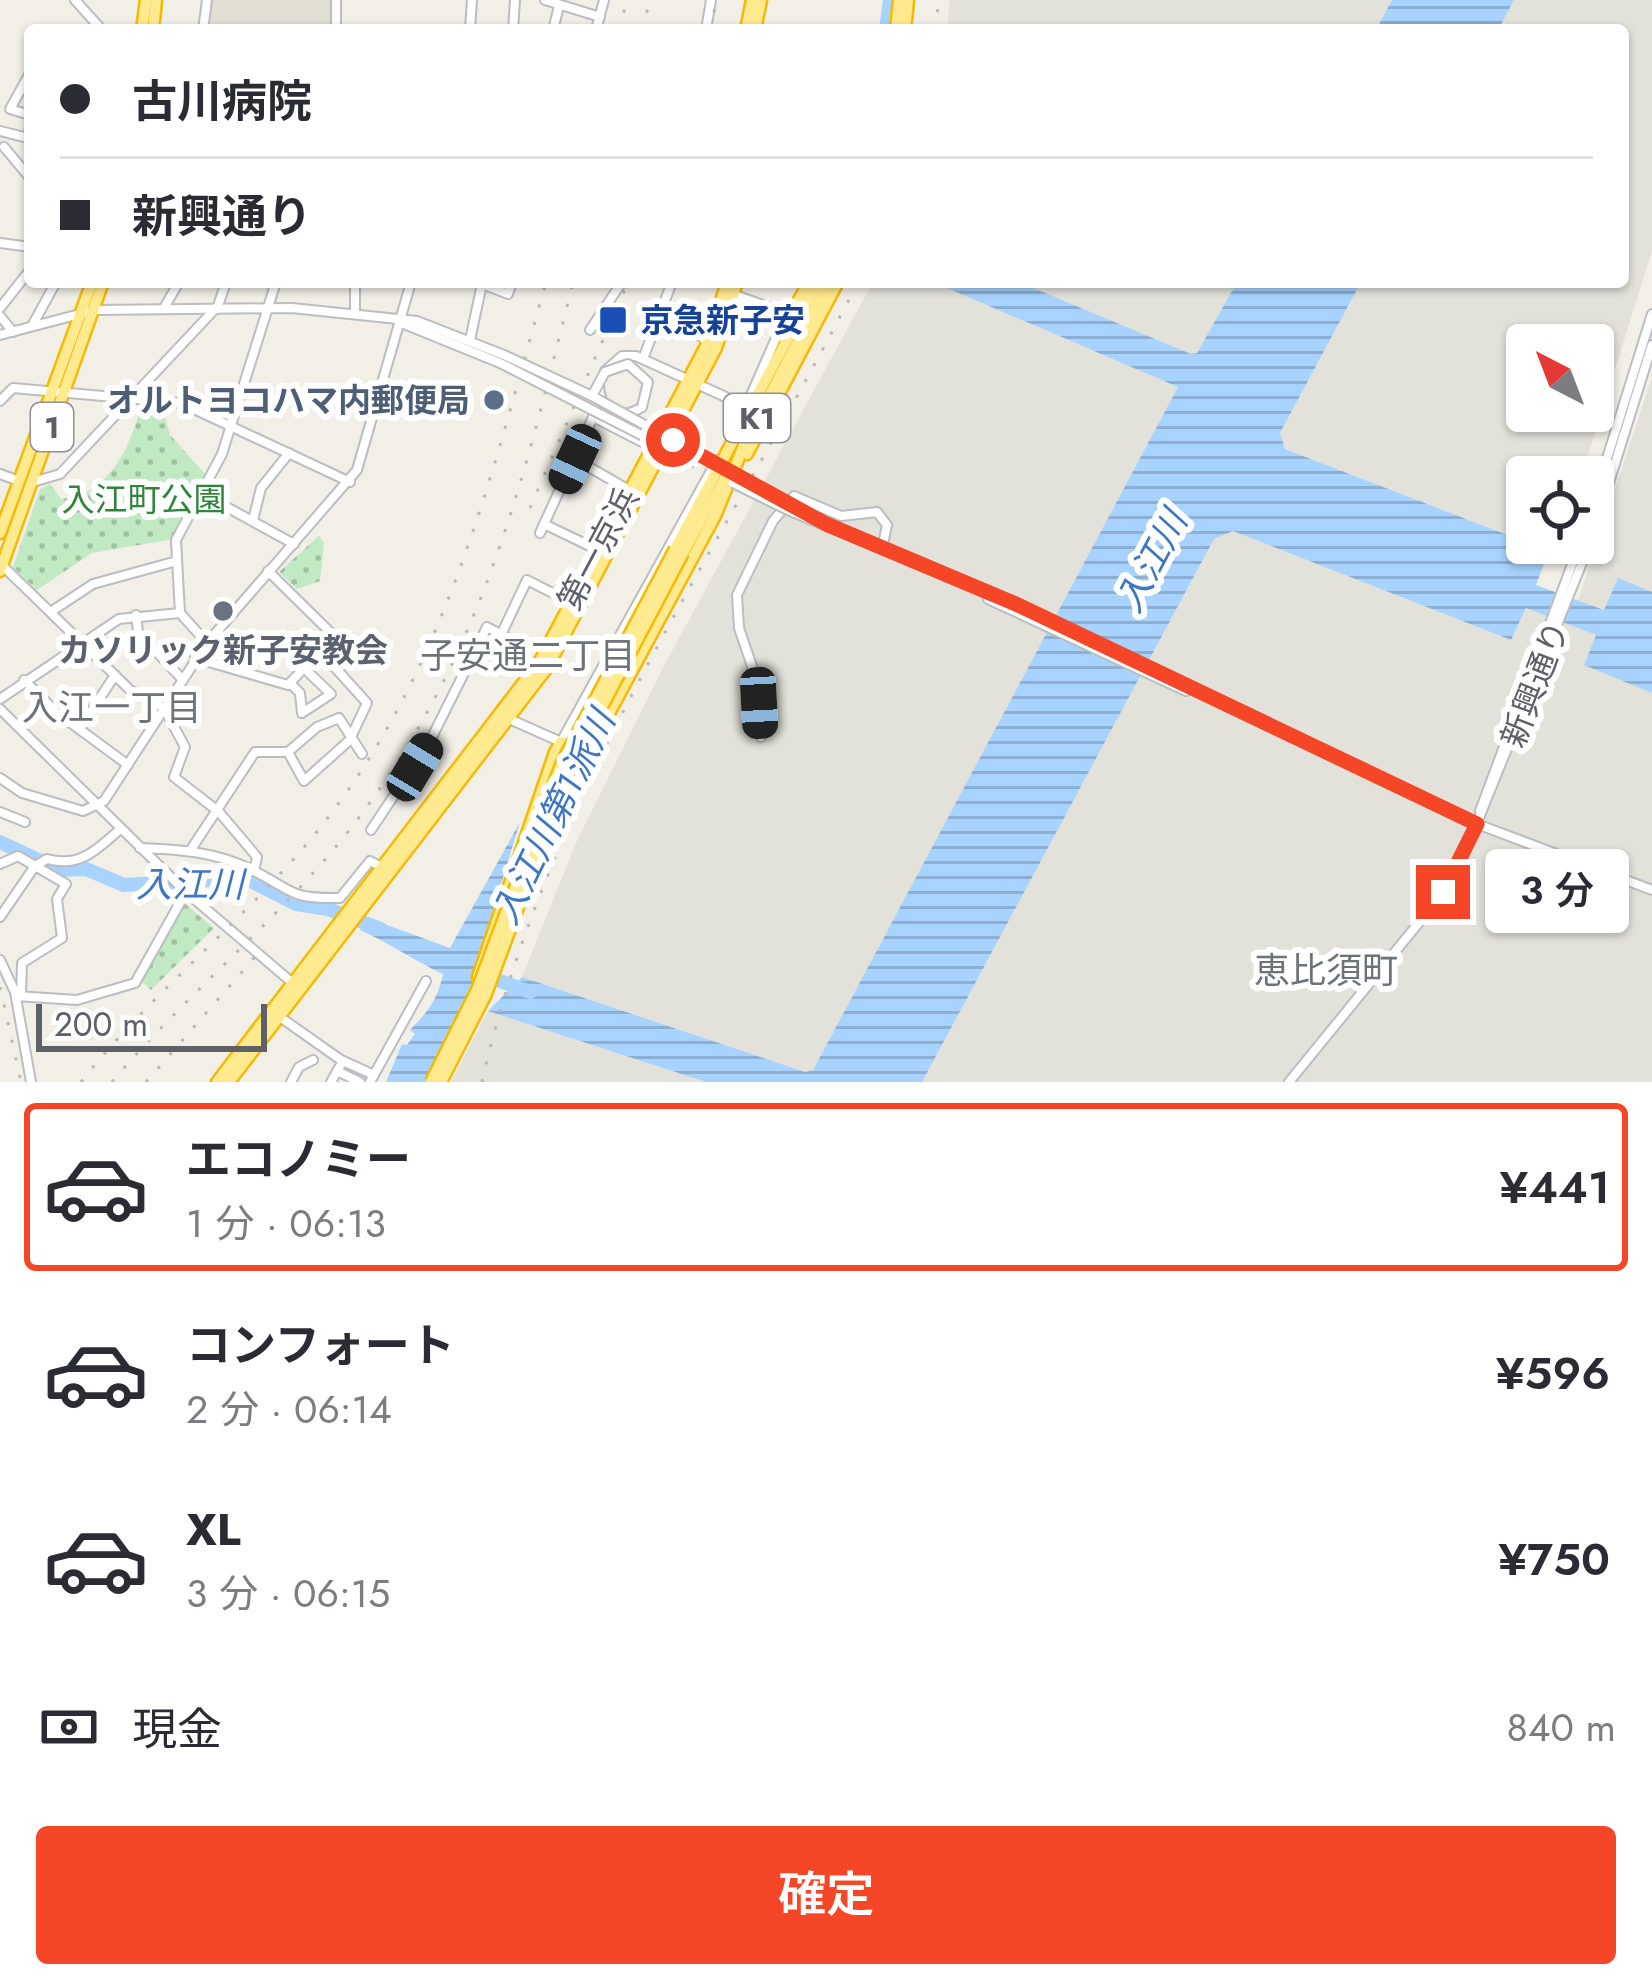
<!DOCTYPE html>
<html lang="ja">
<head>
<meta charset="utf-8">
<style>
	body { margin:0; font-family:Jost,"Noto Sans JP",sans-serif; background:#f2f2f3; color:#2b2b33; height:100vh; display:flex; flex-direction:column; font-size:45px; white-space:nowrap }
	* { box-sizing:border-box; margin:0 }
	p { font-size:39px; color:#7c7c81 }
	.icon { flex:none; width:66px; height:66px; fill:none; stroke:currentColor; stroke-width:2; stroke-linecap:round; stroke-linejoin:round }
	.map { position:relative; height:1082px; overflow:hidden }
	.drawer { display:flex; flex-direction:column; background:#fff; flex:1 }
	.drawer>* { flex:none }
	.top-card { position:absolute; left:24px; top:24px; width:1605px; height:264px; border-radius:12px; box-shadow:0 3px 9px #0004; display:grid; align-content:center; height:264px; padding:0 36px; background:#fff }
	.needle { width:78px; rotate:318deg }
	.controls { position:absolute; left:1506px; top:324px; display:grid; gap:24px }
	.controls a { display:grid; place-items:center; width:108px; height:108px; border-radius:12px; background:#fff; box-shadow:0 3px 9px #0004; font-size:60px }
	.scale { position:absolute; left:36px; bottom:30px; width:231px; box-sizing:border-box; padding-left:12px; border:6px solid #5d6167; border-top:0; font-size:33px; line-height:42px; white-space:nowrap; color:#5d6167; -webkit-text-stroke:9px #fff; paint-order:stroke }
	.end { position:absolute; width:54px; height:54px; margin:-27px; border:15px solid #f54628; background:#fff; box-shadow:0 0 0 6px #fff }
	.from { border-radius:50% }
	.bubble { position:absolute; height:84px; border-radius:12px; background:#fff; box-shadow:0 3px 9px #0004; font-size:39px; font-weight:600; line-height:84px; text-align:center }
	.car { position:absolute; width:36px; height:72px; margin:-36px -18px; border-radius:15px; box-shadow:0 0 9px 3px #0007; background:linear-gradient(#222 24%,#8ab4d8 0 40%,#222 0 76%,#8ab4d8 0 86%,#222 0) }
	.top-card b { display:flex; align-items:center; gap:42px; height:114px; font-size:45px }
	.top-card b+b { border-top:3px solid #e1e1e2 }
	.top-card i { width:30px; height:30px; background:#2b2b33 }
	ul { padding:21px 0 0; list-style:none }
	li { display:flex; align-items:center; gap:36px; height:168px; margin:0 24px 18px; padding:0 12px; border:6px solid transparent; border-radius:12px }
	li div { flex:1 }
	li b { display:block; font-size:45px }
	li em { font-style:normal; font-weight:600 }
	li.selected { border-color:#f54628 }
	li>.icon { width:108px; height:108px; stroke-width:1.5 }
	.pay { display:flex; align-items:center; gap:30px; height:132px; padding:0 36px; font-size:45px }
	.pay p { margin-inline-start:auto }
	.primary-button { display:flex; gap:24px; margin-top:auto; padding:24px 36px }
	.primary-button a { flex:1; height:138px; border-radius:12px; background:#f54628; color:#fff; font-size:48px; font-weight:600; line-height:138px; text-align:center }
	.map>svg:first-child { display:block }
	.industrial { fill:#e2e1da; fill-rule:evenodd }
	.education { fill:#e1ded4 }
	.green { fill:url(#green-dots) }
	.water { fill:url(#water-rules) }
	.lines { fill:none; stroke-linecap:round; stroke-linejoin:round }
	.river { stroke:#a8d3ff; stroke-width:14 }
	.minor-casing { stroke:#babdc2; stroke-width:12 }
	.highway-casing { stroke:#f7ba00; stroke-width:15 }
	.minor { stroke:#fff; stroke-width:8 }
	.highway { stroke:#ffea8f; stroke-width:10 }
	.rail { stroke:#b7b8b8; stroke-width:3; stroke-dasharray:3 15; stroke-linecap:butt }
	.minor-bridge-casing { stroke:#babdc2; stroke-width:12; stroke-linecap:butt }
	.highway-bridge-casing { stroke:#f7ba00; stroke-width:15; stroke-linecap:butt }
	.minor-bridge { stroke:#fff; stroke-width:8 }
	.highway-bridge { stroke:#ffea8f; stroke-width:10 }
	.route { stroke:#f54628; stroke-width:15 }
	.transit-dot { fill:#1a4fb4; stroke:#fff; stroke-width:4.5 }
	.service-dot { fill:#5c6f8a; stroke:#fff; stroke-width:4.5 }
	.worship-dot { fill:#6b7280; stroke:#fff; stroke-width:4.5 }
	.labels { text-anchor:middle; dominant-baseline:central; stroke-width:12; stroke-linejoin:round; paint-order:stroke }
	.shield { fill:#fff; stroke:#8e9095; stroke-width:3 }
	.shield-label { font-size:30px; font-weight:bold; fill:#5d6167 }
	.transit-label { font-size:33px; font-weight:bold; fill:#164399; stroke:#fff; text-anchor:start }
	.service-label { font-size:33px; font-weight:bold; fill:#4e5e75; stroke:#fff; text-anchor:end }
	.park-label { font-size:33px; fill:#2f8539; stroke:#fff }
	.street-label { font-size:33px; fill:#5d6167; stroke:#fff }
	.worship-label { font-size:33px; font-weight:bold; fill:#5b616d; stroke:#fff }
	.water-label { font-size:36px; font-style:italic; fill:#3f76c3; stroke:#fff }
	.neighbourhood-label { font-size:36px; fill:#6e737a; stroke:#fff }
</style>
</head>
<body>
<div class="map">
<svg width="1652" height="1082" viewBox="0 0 1652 1082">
	<defs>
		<pattern id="green-dots" width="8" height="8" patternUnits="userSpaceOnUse" patternTransform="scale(3)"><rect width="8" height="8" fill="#c1eac4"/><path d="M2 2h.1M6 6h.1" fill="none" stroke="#a0c1a3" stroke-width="1.8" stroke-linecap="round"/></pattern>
		<pattern id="water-rules" width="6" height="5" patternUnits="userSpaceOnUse" patternTransform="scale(3)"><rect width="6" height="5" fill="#a8d3ff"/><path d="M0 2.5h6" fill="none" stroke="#8cafd2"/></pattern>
	</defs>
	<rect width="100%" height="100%" fill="#f1efe6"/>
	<g class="industrial">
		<path d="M950,0H1392L1376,30H947Z"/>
		<path d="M1514,0H1652V251L1581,477H1527V542L1285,449L1280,433L1361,282H1623V30H1498ZM1527,345H1593V411H1527Z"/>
		<path d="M873,282H933L1178,387L813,1070L806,1073L522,977L576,843L665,664Z"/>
		<path d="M1019,282H1237L1197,354H1191Z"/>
		<path d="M1652,377V592L1618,578L1605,610L1578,601Z"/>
		<path d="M1233,531L1512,639L1526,608L1596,635L1585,665L1652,693V1082H922L1214,539Z"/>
		<path d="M488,1011L510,1017L706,1082H451Z"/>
	</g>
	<path class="education" d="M209,0H331V30H206Z"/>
	<g class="green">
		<path d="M141,405L162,406L170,435L206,475L174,539L92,553L37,590L13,567L40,489L50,484L61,499C109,496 132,444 141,405Z"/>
		<path d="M319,536L324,543L320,581L297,589L279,572Z"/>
		<path d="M183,902L214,928L151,990L140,980Z"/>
	</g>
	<g class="water">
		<path d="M1392,0H1514L1498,30H1376Z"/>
		<path d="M933,282H1019L1191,354L1197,353L1237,282H1361L1280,433L1285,449L1549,551L1536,585L1604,610L1618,578L1652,592V693L1584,665L1596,635L1526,608L1511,640L1233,531L1214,539L922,1082H706L488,1011L522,977L805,1072L813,1070L1178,387Z"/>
		<path d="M520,822L477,963L492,1000L444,1082H386L402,1044L407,1045L415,1034L410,1030C425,1015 438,1000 443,974C414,961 392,944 360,930L368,918L450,948Z"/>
	</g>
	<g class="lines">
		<g class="river">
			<path d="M886,30L890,0"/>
			<path d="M0,842L60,870L86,869L124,885L245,878L296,904L328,909L381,929"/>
			<path d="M484,975L530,992"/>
		</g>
		<g class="minor-casing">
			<g id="minor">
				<path d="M75,0L102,30"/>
				<path d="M336,0V30"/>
				<path d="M545,0L600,17"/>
				<path d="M203,30L207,0"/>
				<path d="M470,30L472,0"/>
				<path d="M513,30L515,0"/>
				<path d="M553,30L559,6"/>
				<path d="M596,30L604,0"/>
				<path d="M706,30L711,0"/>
				<path d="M30,73L10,109L30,115"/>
				<path d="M0,131L28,138L30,126"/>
				<path d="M4,147L30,178"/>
				<path d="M0,243L30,247"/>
				<path d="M482,284L508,294L512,282"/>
				<path d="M732,294L774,309L783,322L744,411"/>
				<path d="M0,308L30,270"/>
				<path d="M164,308L179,282"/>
				<path d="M663,308L708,342"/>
				<path d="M217,309L226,282"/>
				<path d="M355,314V282"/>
				<path d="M0,316L13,332"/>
				<path d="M404,324L500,363"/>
				<path d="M32,326L56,282"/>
				<path d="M590,330L622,282"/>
				<path d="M0,335L95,310L292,308L417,321L504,355"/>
				<path d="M470,340L482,284"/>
				<path d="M643,359L672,282"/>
				<path d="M605,371L622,356H636L741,404"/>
				<path d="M599,385C599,411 621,421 642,407"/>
				<path d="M0,401L13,388L181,403L350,482"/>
				<path d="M575,459L629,490"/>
				<path d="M0,474L19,481"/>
				<path d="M33,482L60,474L215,309"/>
				<path d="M201,493L294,544"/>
				<path d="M1593,503L1652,314"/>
				<path d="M790,511L1016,604L1477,824L1652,890"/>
				<path d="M253,520L261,488L289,453"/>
				<path d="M544,524L598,550"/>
				<path d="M540,533L593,417L652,447"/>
				<path d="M1593,534L1652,345"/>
				<path d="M2,565L130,690L164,708L185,747L174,777L219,812L257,857L254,871"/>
				<path d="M988,599L1186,691"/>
				<path d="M52,611L93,584L177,561"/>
				<path d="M136,615L138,632L182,679"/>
				<path d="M501,635L527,580L574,604"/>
				<path d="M207,643L180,613L176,540L222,454L276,282"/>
				<path d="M320,651L367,703L352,735"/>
				<path d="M195,658L288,685L334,636L268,571"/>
				<path d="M24,680L56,712L128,765"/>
				<path d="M290,683L300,693L302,713L331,694L304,668"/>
				<path d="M0,699L119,619L180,613"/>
				<path d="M0,709L186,892L295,985"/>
				<path d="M507,718L561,742L717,460"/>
				<path d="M81,727L115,675"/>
				<path d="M761,737L759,687L739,628L737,595L773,521L794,496L841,516L877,512L887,525L882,549"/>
				<path d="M288,752L304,781L352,738"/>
				<path d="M0,778L22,793L83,811L104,801L207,643L357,470L411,282"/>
				<path d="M1480,811L1580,543"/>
				<path d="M0,812L25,822"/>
				<path d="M371,830L429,743L487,627L513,641"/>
				<path d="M140,848C177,849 218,852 252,870C295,891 287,899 340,898L370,861L380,866"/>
				<path d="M190,851L255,752H288L317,727L339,718L362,754"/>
				<path d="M0,864L18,856L66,884L57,899L62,938L22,963L21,996"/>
				<path d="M0,917L35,866L47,859C79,868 97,850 119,830"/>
				<path d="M0,960L15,992L31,1082"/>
				<path d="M16,996L77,1000L135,983L186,892"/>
				<path d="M280,1017L341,1060L374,1075"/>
				<path d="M337,1071L360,1082"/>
				<path d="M291,1082L299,1067L313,1060"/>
				<path d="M331,1082L343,1061"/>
				<path d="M370,1082L426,981"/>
				<path d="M1289,1082L1443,893L1462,860L1590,543"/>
			</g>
		</g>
		<g class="highway-casing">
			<g id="highway">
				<path d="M142,30L146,0"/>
				<path d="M153,30L156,0"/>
				<path d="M746,30L752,0"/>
				<path d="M755,30L761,0"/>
				<path d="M896,30L899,0"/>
				<path d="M905,30L908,0"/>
				<path d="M783,329L809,282"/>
				<path d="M744,444L829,282"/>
				<path d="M747,454L838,282"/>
				<path d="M0,533L92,282"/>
				<path d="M675,549L818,282"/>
				<path d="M683,553L726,476"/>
				<path d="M0,571L103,282"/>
				<path d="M606,719L715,516L747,438"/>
				<path d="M478,977L555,752L561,742L579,749"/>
				<path d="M217,1082L540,661L708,342L727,282"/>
				<path d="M229,1082L547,668L716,348L737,282"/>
			</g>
		</g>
		<use href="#minor" class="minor"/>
		<use href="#highway" class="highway"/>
		<g class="rail">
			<path d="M619,30L627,0"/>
			<path d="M642,30L650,0"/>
			<path d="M711,30L716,0"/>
			<path d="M935,30L939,0"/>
			<path d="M530,508L628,282"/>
			<path d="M0,987L21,1082"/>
			<path d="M81,1082C154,989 250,917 323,824C448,665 492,473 546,282"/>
			<path d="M112,1082C183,998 269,928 339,843C479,670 521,492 573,282"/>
			<path d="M146,1082L261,950"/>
			<path d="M482,1082C548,789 724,545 858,282"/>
		</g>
		<g class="minor-bridge-casing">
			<g id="minor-bridge">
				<path d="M504,355L592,396L825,524"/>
				<path d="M500,363L696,463"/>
				<path d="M592,396L605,372L628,364L648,382L642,407"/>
				<path d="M733,483L790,511"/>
			</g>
		</g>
		<g class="highway-bridge-casing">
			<g id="highway-bridge">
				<path d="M590,742L606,713"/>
				<path d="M431,1082L477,990L562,762L675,549"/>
				<path d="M441,1082L486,994L570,767L683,553"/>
			</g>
		</g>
		<use href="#minor-bridge" class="minor-bridge"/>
		<use href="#highway-bridge" class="highway-bridge"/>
	</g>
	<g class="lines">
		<path class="route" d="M673,440L826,524L1016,604L1477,824L1443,892"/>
	</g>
	<rect class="transit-dot" x="598" y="305" width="30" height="30" rx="6"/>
	<circle class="service-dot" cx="494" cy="400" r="12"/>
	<circle class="worship-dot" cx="223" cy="611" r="12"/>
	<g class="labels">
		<g class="shield">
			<rect x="724" y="394" width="66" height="48" rx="9"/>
			<rect x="31" y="403" width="42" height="48" rx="9"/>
		</g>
		<g class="shield-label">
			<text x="757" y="418">K1</text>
			<text x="52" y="427">1</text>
		</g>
		<g class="transit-label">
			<text x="640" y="320">京急新子安</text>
		</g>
		<g class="service-label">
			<text x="470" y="400">オルトヨコハマ内郵便局</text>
		</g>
		<g class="park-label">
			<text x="144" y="499">入江町公園</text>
		</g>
		<g class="street-label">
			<text transform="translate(598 549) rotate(-62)">第一京浜</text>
			<text transform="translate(1535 684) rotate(-69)">新興通り</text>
		</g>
		<g class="worship-label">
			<text x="223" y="650">カソリック新子安教会</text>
		</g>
		<g class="water-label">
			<text transform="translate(1151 561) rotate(-62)">入江川</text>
			<text transform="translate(553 817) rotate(-64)">入江川第1派川</text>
			<text x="190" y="884">入江川</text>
		</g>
		<g class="neighbourhood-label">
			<text x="528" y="655">子安通二丁目</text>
			<text x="112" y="707">入江一丁目</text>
			<text x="1326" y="970">恵比須町</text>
		</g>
	</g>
</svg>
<div class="controls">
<a><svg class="needle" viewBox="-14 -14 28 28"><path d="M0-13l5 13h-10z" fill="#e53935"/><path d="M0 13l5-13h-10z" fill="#7c7c81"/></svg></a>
<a><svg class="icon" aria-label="locate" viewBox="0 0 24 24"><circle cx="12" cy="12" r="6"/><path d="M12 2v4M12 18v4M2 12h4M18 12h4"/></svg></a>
</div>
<div class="scale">200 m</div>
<i class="end from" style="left:673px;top:440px"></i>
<i class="end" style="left:1443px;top:892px"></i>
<div class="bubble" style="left:1485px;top:849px;width:144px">3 分</div>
<i class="car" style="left:575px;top:459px;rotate:205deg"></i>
<i class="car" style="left:759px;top:703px;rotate:177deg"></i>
<i class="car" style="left:415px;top:767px;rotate:31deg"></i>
<div class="top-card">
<b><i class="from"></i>古川病院</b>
<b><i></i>新興通り</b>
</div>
</div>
<section class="drawer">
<ul>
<li class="selected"><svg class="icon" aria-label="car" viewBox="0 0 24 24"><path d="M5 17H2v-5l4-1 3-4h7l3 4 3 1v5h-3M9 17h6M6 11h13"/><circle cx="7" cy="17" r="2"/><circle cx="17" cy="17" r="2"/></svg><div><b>エコノミー</b><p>1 分 · 06:13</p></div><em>¥441</em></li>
<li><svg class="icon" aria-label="car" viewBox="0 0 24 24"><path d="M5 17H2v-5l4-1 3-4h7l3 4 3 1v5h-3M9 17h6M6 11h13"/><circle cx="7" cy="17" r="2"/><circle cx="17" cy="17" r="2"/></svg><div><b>コンフォート</b><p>2 分 · 06:14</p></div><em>¥596</em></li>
<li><svg class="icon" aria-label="car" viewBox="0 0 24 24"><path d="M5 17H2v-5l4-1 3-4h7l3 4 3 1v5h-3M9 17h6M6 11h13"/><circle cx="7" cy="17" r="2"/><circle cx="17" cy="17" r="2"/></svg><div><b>XL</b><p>3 分 · 06:15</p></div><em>¥750</em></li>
</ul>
<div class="pay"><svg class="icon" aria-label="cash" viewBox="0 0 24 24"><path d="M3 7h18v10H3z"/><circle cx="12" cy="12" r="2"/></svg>現金<p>840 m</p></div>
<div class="primary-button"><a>確定</a></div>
</section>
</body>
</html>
